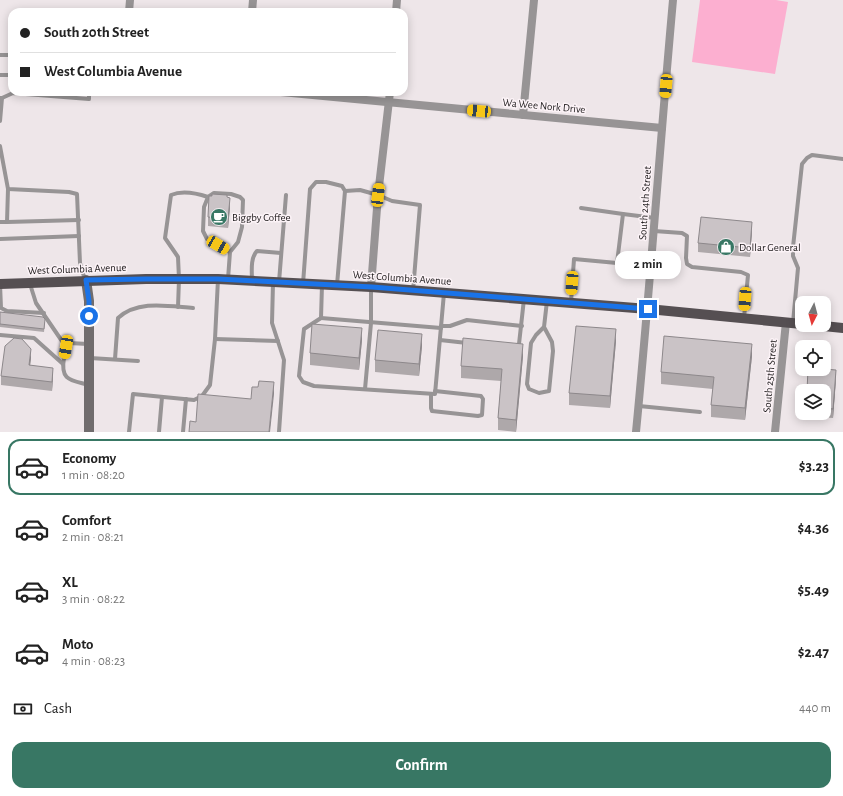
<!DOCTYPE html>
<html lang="en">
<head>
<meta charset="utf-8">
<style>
	body { margin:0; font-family:"Alegreya Sans",sans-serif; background:#f6f6f6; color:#222; height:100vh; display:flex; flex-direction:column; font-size:15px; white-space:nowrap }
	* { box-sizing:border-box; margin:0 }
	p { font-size:13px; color:#767676 }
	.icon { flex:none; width:22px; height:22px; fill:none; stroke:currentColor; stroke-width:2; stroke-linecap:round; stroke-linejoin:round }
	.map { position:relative; height:432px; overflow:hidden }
	.drawer { display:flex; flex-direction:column; background:#fff; flex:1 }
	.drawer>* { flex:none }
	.top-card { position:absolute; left:8px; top:8px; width:400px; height:88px; border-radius:12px; box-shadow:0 2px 10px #0003; display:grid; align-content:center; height:88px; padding:0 12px; background:#fff }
	.needle { width:26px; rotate:186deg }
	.fabs { position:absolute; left:795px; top:296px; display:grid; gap:8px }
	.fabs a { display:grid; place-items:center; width:36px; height:36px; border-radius:8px; background:#fff; box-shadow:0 2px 10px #0003; font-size:20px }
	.end { position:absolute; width:18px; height:18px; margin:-9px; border:5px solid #1a73e8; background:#fff; box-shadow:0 0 0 2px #fff }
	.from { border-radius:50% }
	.bubble { position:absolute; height:28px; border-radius:12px; background:#fff; box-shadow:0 2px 10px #0003; font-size:13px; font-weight:600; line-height:28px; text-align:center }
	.car { position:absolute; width:12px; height:24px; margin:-12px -6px; border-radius:5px; box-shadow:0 0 3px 1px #0007; background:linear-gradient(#f5c518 24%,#345 0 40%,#f5c518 0 76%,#345 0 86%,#f5c518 0) }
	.top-card b { display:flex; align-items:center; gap:14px; height:38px; font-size:15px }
	.top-card b+b { border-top:1px solid #e0e0e0 }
	.top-card i { width:10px; height:10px; background:#222 }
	ul { padding:7px 0 0; list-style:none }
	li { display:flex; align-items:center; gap:12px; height:56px; margin:0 8px 6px; padding:0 4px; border:2px solid transparent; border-radius:12px }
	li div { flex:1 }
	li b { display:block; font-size:15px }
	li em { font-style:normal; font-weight:600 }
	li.current { border-color:#387764 }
	li>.icon { width:36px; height:36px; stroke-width:1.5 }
	.pay { display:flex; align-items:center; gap:10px; height:44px; padding:0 12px; font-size:15px }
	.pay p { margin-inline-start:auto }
	.primary-button { display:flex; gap:8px; margin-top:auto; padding:8px 12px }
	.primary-button a { flex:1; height:46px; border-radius:12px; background:#387764; color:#fff; font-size:16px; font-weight:600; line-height:46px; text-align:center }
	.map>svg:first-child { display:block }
	.green { fill:#fcafd0 }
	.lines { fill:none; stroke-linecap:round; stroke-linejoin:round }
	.service { stroke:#979495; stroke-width:4 }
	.minor { stroke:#979495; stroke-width:8 }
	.secondary { stroke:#706c6d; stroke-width:10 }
	.primary { stroke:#554f52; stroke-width:10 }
	.wall { fill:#aea8aa }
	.shaded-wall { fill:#8d888b }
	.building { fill:#cac3c6; stroke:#8d888b }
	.route { stroke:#1a73e8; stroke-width:5 }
	.labels { text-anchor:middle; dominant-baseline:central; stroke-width:3; stroke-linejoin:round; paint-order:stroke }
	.street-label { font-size:11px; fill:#232021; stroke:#fcf3f7 }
	.poi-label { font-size:11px; fill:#232021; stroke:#fcf3f7; text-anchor:start }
</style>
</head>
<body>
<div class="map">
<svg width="843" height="432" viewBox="0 0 843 432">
	<rect width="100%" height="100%" fill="#eee6e9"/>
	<path class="green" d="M700,0H776L788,2L775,74L692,62Z"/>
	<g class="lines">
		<g class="service">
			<path d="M0,55H12"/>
			<path d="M0,75H12"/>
			<path d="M0,98H2L0,121"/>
			<path d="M2,98L13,93L89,99V92"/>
			<path d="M0,146L8,189L69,192L77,194L80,263L85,280"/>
			<path d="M345,191L360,190L378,195L392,201L420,205L413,291"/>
			<path d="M581,208L623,214"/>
			<path d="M0,222H7L8,189"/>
			<path d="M7,222L79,220"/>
			<path d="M654,231L682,233L687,236L686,258L687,264L692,267L741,272L748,275L744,318"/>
			<path d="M0,239L79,236"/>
			<path d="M228,279L230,252L238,242L242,227L243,200L240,197L231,194L214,193L208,197L204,207L203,231L207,239L230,252"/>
			<path d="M252,281C252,272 250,258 257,251L281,253"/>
			<path d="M279,282L286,195"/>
			<path d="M273,283L272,323L284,360L279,432"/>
			<path d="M0,284L1,308L7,311L44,313"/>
			<path d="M30,284L36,303L66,347"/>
			<path d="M303,284L310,189L316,182H326L342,186L345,191L337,285"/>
			<path d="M322,285L321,318L304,329L299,376L303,382L314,386L435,394L444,293"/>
			<path d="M571,302L574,259L617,263L623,214L655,218"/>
			<path d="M178,307L179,279L178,257L165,238L171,195C183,190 196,193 208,197"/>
			<path d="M321,318L441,328"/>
			<path d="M793,323L798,268L793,256V247L802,164L807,158L812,155L843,159"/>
			<path d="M441,326H450L467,320L522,326"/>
			<path d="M544,327L536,335L531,343L527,384L529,389L539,393L549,391L553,351L552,342L544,327L547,301"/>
			<path d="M0,335L34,338L63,364"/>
			<path d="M215,339L278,341"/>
			<path d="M440,340L467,343"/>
			<path d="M88,344L69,343C66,348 65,352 64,358C60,381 71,380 89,385"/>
			<path d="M516,346L519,344L524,299"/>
			<path d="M90,358L138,361"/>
			<path d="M115,359L118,318C138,300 167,306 193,308"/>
			<path d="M365,389L371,323V288"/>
			<path d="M431,394V408L432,411L478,416L482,415L483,399L481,396L435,391"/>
			<path d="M639,406L700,412"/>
			<path d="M129,432L133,394L194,400L202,396L210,385L215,339L218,279"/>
			<path d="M159,432L162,397"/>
			<path d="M183,432L186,399"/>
		</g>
		<g class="minor">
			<path d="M129,12L130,0"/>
			<path d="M252,12L253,0"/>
			<path d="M396,12L397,0"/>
			<path d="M281,92L662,128"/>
			<path d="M523,115L534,0"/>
			<path d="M371,287L378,195L390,92"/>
			<path d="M636,432C650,288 660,144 673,0"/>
			<path d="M775,432L786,322"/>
		</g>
		<path class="secondary" d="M86,280L89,301V432"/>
		<g class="primary">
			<path d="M0,284L146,279H218L371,287L648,309L802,324"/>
			<path d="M814,325L843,328"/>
		</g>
	</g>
	<g class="wall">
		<path d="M227,197L230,207L228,228L208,226V217Z"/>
		<path d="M752,231L750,257L698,252V243Z"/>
		<path d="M0,312L45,322L44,332L0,327Z"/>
		<path d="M362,340L359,370L310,365V353Z"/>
		<path d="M616,341L610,408L569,405V393Z"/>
		<path d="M422,346L419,376L375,372V360Z"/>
		<path d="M523,356L516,432L498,430V418L501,381L461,378V366Z"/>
		<path d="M752,356L745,420L711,417V405L713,389L661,384V372Z"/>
		<path d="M31,358L30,365L53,377L52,391L1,385V376Z"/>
		<path d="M836,379L833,418L806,416V413H824V391Z"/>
	</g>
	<g class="shaded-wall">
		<path d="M230,198V207L228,228V219Z"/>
		<path d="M752,222V231L750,257V248Z"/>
		<path d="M362,328V340L359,370V358Z"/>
		<path d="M616,329V341L610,408V396Z"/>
		<path d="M422,334V346L419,376V364Z"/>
		<path d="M523,344V356L516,432V420Z"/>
		<path d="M752,344V356L745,420V408Z"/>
		<path d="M31,349V358L29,374V365Z"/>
		<path d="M53,368V377L52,391V382Z"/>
		<path d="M836,370V379L833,418V409Z"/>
		<path d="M274,382V394L270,432H269Z"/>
	</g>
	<g class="building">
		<path d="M212,194L227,195V197L230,198L228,219L208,217L209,196H212Z"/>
		<path d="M701,217L752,222L750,248L698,243Z"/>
		<path d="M0,312L43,317L45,319L44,329L0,324Z"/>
		<path d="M312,324L362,328L359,358L310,353Z"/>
		<path d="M576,326L616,329L610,396L569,393Z"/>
		<path d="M378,330L422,334L419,364L375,360Z"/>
		<path d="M664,336L752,344L745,408L711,405L714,377L661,372Z"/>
		<path d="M14,338L22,339L31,349L29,365L53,368L52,382L1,376L5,346Z"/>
		<path d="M463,338L523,344L516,420L498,418L502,369L461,366Z"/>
		<path d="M808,369H824L836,370L833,409L824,408V391H807Z"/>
		<path d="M259,381L274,382L269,432H189L190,421L196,422L198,394L251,399L252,387H258Z"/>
	</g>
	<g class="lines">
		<path class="route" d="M89,316V301L86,280L146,279H218L372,287L648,309"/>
	</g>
	<defs>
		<g id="cafe-disc" transform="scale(0.9)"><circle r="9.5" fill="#387764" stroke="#fcf3f7"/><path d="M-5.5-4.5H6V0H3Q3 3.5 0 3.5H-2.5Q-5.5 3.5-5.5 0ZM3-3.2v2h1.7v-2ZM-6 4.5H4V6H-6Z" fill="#fff"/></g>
		<g id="shop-disc" transform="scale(0.9)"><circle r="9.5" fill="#387764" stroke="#fcf3f7"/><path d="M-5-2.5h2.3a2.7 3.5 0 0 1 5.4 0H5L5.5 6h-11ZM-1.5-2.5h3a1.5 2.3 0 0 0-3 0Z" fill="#fff"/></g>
	</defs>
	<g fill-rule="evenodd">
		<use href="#cafe-disc" x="219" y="217"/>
		<use href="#shop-disc" x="726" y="247"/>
	</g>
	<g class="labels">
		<g class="street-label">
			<text transform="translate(544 106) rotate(5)">Wa Wee Nork Drive</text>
			<text transform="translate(645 203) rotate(-86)">South 24th Street</text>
			<text transform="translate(77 269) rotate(-2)">West Columbia Avenue</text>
			<text transform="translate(402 278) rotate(4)">West Columbia Avenue</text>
			<text transform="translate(770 376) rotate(-85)">South 25th Street</text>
		</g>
		<g class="poi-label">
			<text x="232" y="217">Biggby Coffee</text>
			<text x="739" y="247">Dollar General</text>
		</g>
	</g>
</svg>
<div class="fabs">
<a><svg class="needle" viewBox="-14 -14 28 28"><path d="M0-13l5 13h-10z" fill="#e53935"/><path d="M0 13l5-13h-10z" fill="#767676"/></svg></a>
<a><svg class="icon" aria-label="locate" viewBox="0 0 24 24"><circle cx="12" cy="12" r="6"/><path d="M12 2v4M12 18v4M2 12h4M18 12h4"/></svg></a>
<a><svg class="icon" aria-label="layers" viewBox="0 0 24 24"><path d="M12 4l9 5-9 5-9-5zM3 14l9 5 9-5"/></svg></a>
</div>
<i class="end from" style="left:89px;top:316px"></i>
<i class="end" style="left:648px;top:309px"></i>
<div class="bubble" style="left:615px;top:251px;width:66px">2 min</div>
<i class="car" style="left:666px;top:86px;rotate:185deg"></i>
<i class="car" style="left:479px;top:111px;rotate:275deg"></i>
<i class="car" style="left:378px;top:195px;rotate:7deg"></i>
<i class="car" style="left:218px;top:245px;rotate:120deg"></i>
<i class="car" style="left:572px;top:283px;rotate:184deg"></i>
<i class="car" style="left:745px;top:299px;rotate:184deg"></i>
<i class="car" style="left:66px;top:347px;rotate:190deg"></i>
<div class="top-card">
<b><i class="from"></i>South 20th Street</b>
<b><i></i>West Columbia Avenue</b>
</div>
</div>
<section class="drawer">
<ul>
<li class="current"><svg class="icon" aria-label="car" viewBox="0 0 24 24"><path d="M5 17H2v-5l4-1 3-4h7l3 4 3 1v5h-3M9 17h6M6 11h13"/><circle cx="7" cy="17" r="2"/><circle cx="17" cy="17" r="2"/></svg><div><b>Economy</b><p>1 min · 08:20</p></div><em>$3.23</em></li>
<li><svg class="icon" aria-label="car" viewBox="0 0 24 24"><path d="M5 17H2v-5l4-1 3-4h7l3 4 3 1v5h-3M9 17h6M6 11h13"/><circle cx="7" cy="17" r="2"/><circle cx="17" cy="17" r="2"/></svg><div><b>Comfort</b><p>2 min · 08:21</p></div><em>$4.36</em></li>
<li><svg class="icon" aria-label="car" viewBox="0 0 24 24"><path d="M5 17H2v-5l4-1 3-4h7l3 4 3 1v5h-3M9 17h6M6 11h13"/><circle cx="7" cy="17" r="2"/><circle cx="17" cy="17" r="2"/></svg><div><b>XL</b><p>3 min · 08:22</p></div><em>$5.49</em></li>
<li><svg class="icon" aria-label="car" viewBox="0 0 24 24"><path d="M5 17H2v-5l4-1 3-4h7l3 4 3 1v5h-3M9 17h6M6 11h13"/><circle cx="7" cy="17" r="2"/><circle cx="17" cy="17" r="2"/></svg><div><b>Moto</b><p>4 min · 08:23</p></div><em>$2.47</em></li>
</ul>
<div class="pay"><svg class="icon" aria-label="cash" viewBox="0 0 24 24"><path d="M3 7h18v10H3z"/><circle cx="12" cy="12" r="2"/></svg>Cash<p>440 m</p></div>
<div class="primary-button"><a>Confirm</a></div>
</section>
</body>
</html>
